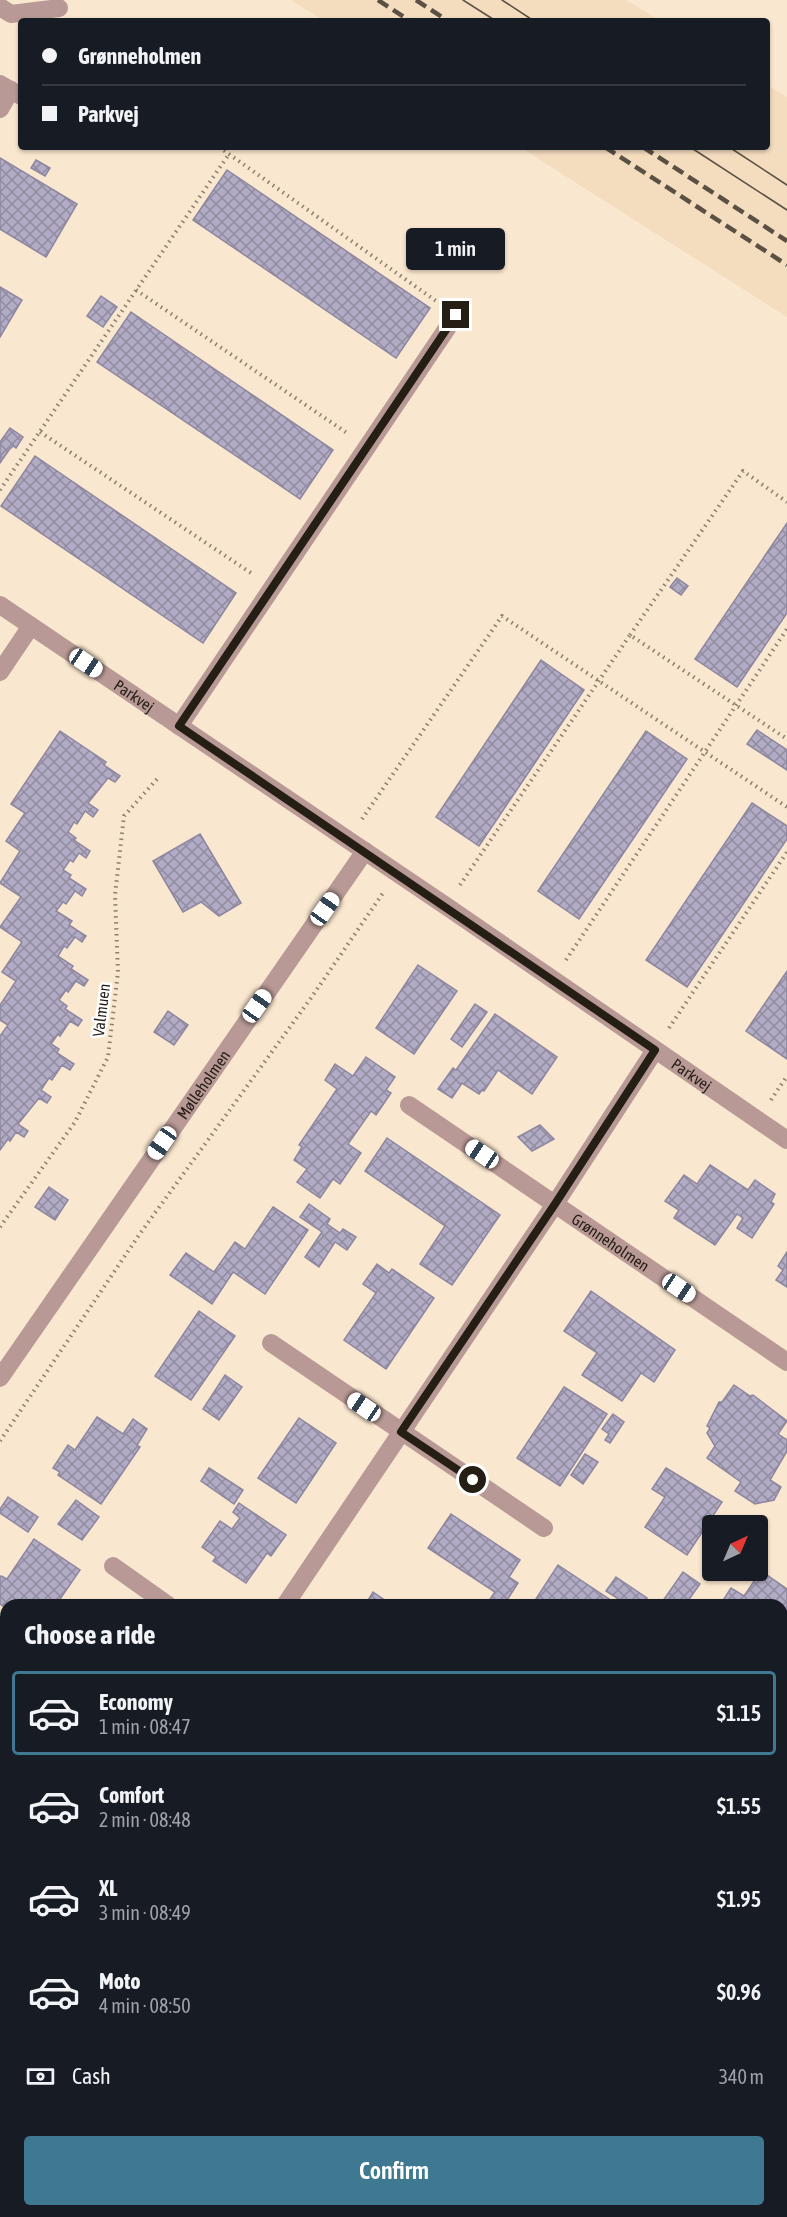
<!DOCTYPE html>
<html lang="en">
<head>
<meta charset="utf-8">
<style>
	body { margin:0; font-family:"Asap Condensed",sans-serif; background:#20242c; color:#f1f3f6; height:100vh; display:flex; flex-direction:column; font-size:22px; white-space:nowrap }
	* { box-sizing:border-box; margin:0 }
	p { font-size:20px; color:#9ea1a6 }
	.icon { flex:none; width:33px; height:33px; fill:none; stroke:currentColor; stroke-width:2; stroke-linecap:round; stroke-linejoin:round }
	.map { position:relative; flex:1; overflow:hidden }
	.sheet { position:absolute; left:0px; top:1599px; width:788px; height:618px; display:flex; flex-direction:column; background:#171b24; border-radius:18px 18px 0 0; box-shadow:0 2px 4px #0004 }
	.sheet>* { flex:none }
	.hud { position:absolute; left:18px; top:18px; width:752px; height:132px; border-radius:6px; box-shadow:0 2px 4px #0004; display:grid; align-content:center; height:132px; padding:0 24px; background:#171b24 }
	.needle { width:39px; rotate:44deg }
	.tools { position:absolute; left:702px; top:1515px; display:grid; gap:12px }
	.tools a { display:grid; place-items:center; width:66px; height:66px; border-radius:6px; background:#171b24; box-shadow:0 2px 4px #0004; font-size:30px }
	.end { position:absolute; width:27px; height:27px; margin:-14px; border:8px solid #251e15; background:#fff; box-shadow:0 0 0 3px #fff }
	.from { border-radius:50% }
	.bubble { position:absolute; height:42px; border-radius:6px; background:#171b24; box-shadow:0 2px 4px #0004; font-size:20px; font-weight:600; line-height:42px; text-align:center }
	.car { position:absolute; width:18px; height:36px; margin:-18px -9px; border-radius:8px; box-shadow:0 0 4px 2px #0007; background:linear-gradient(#fff 24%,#345 0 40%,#fff 0 76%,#345 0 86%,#fff 0) }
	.hud b { display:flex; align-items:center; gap:21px; height:57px; font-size:22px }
	.hud b+b { border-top:2px solid #363941 }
	.hud i { width:15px; height:15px; background:#f1f3f6 }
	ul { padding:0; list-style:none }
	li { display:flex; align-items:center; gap:18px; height:84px; margin:0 12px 9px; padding:0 12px; border:3px solid transparent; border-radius:6px }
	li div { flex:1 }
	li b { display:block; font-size:22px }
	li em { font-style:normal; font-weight:600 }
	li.selected { border-color:#3e7991 }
	li>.icon { width:54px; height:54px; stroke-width:1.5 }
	h2 { padding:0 24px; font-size:27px; line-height:72px }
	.pay { display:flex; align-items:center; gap:15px; height:66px; padding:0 24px; font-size:22px }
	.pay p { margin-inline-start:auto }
	.primary-button { display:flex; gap:12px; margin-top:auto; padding:12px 24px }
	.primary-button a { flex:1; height:69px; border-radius:6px; background:#3e7991; color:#fff; font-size:24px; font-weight:600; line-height:69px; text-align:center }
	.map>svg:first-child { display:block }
	.built { fill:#f4dcbe }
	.building { fill:url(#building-cross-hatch); stroke:#8c869f; stroke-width:1.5 }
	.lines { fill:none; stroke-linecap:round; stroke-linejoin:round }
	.path { stroke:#8b7f6e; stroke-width:4; stroke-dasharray:1.5 4.5; stroke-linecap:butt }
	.minor { stroke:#b89995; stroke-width:18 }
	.tram { stroke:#5a5043; stroke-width:1.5 }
	.rail { stroke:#5a5043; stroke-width:4.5; stroke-dasharray:12 6; stroke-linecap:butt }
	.route { stroke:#251e15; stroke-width:8 }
	.labels { text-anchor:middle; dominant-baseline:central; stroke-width:5; stroke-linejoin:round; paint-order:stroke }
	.street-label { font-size:16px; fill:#251e15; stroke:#fff }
</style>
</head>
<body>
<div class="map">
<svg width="787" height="2217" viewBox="0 0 787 2217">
	<defs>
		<pattern id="building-cross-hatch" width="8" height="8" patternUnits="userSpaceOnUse" patternTransform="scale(1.5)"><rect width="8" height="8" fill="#b2abc5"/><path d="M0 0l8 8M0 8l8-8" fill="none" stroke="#918b9f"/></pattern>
	</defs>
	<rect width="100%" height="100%" fill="#fae7cf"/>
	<g class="built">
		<path d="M291,0H626L661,21H324Z"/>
		<path d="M767,85L787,97V317L520,147H766Z"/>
	</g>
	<g class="building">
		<path d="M0,158L77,204L46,257L0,229Z"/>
		<path d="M36,160L50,168L45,176L31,168Z"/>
		<path d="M227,170L430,308L396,358L193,220Z"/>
		<path d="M0,287L22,300L0,337Z"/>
		<path d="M101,296L117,307L103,327L87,316Z"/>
		<path d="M131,312L333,450L300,499L97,362Z"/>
		<path d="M10,428L23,437L16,448L13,446L9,450L0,463V442Z"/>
		<path d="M35,456L236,593L203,643L1,506Z"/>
		<path d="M787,523V613L737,687L695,659Z"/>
		<path d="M677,578L688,586L681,595L670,587Z"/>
		<path d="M541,660L584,690L479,846L436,817Z"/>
		<path d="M757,730L787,750V770L747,744Z"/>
		<path d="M60,731L106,762L104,765L120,776L115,782L108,778L88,803L98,810L93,817L85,811L77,824L74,822L68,832L76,838L74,840L90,851L86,858L79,853L73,862L70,860L63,870L71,875L69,878L86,889L82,896L75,891L66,904L63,902L56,911L72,921L69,925L86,936L82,942L75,937L67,948L64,946L58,956L73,966L71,969L88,980L84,986L76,981L68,992L66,990L59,1000L67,1006L65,1009L82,1020L78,1026L70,1021L60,1036L58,1034L51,1044L59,1049L57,1053L74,1064L70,1070L62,1065L52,1080L49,1078L41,1090L51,1097L47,1103L39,1098L18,1124L28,1131L24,1137L16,1132L10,1141L8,1139L0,1150V1036L8,1025L0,1020V1005L16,981L2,972L22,942L0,927L21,897L0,883L20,851L6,841L25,813L11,804Z"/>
		<path d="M646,731L687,759L579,919L538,891Z"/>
		<path d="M752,803L787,826V839L687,987L646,960Z"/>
		<path d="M200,834L241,903L219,916L201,902L183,912L153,861Z"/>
		<path d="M418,965L457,991L414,1054L376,1028Z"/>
		<path d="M787,971V1059L746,1031Z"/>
		<path d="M475,1004L487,1012L462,1047L451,1039Z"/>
		<path d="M168,1011L188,1025L174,1045L154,1032Z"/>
		<path d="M495,1014L557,1057L532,1094L498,1070L484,1091L482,1090L479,1094L462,1083L452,1098L438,1089L453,1068L456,1070Z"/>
		<path d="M366,1057L395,1077L386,1090L391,1093L376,1115L371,1111L348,1144L361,1153L340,1184L333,1179L320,1198L297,1182L307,1169L294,1160L302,1147L299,1145L337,1089L325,1080L335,1064L353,1076Z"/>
		<path d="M540,1125L554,1139L532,1151L518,1137Z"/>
		<path d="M387,1138L500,1215L452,1285L420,1264L445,1226L365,1171Z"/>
		<path d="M710,1165L748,1190L755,1180L775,1194L771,1202L774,1204L752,1238L737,1228L743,1218L737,1214L715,1245L674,1218L679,1210L665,1201L684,1175L697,1184Z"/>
		<path d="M49,1187L68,1200L55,1220L35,1207Z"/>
		<path d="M309,1204L330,1219L327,1224L340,1233L343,1229L356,1237L347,1250L335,1242L319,1267L305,1257L322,1232L300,1217Z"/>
		<path d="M273,1207L308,1230L265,1294L233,1272L212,1304L170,1275L186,1253L214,1272L235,1242L245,1249Z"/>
		<path d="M787,1252V1287L776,1280L783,1270L778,1266Z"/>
		<path d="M377,1264L389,1273L392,1269L434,1298L386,1369L344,1340L376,1293L363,1284Z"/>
		<path d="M591,1291L675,1350L654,1382L641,1373L622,1401L582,1375L597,1353L564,1331Z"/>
		<path d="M199,1311L235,1336L191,1400L155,1376Z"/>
		<path d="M225,1375L242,1387L219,1420L203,1409Z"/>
		<path d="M734,1385L750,1396L753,1395L787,1421L778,1434L787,1440V1451L770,1480L781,1487L774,1500L755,1504L735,1491L741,1482L707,1458L715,1446L707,1433L710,1428L707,1426L719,1402H722Z"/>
		<path d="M564,1387L607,1414L560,1486L517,1458Z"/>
		<path d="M613,1414L624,1422L610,1443L605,1440L609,1434L602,1429Z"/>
		<path d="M97,1417L123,1434L133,1419L147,1429L137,1445L140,1447L101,1504L58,1475L60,1472L53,1468L68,1445L75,1450Z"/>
		<path d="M299,1418L336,1443L296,1503L258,1478Z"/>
		<path d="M585,1454L598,1462L583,1484L571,1475Z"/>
		<path d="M209,1468L243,1490L234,1504L201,1481Z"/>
		<path d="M666,1468L722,1502L687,1555L645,1527L665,1497L652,1489Z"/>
		<path d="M8,1497L38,1517L28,1532L0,1513V1509Z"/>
		<path d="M76,1500L99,1517L82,1540L58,1524Z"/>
		<path d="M239,1503L286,1535L271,1556L267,1553L246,1583L213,1561L216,1557L202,1547L220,1521L232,1529L240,1518L233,1512Z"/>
		<path d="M451,1514L520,1560L509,1577L518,1583L504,1605H486L495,1592L428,1548Z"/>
		<path d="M34,1539L80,1570L56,1605H6V1608L0,1604V1577L1,1576L7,1579Z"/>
		<path d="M558,1565L612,1601L609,1605H532Z"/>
		<path d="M761,1571L787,1589V1613L782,1621V1605H720L731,1588L744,1596Z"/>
		<path d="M683,1572L700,1584L685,1605H660Z"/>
		<path d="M616,1577L647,1598L643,1605H628L606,1591Z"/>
		<path d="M373,1592L392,1605H365Z"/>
		<path d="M782,1827L787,1828V1880L782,1879Z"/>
		<path d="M782,1889L787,1890V1924L784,1942H782Z"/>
		<path d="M27,2211H65L64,2217H27Z"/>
		<path d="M276,2211H317L316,2217H275Z"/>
		<path d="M388,2211H450V2217H387Z"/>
		<path d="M525,2211H582V2217H532V2212Z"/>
		<path d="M677,2211H717V2217H676Z"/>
	</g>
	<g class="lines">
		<g class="path">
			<path d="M219,147L436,301"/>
			<path d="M136,290L347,433"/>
			<path d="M40,432L251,573"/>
			<path d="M0,490L229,154"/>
			<path d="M630,635L743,471L787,502"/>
			<path d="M362,819L502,616L787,807"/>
			<path d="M460,885L630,635L787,739"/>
			<path d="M566,960L787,629"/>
			<path d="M669,1028L787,852"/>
			<path d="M771,1100L787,1076"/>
			<path d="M0,1227L75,1122L108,1057L118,972L115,895L124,816L158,778"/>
			<path d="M0,1441L139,1235L311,998L383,893"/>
			<path d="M0,1702L6,1706"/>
			<path d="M0,2148L6,2135"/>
			<path d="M0,2191L6,2192"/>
			<path d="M108,2211L115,2217"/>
		</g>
		<g class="minor">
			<path d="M0,7L11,14L59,8"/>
			<path d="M0,84L21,96"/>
			<path d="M0,109L11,90"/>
			<path id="s1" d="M0,605L446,906L787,1140"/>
			<path d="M0,672L31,626"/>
			<path d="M179,726L456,315"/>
			<path id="s2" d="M409,1105L787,1362"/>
			<path d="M271,1343L544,1528"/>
			<path id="s3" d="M0,1378L365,851"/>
			<path d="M113,1566L168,1605"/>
			<path d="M285,1605L555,1204L655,1050"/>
			<path d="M782,1734H787"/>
			<path d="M782,2024L787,2025"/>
		</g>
		<g class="tram">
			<path d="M463,0L496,21"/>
			<path d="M502,0L534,21"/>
			<path d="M690,147L787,210"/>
			<path d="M729,147L787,185"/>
		</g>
		<g class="rail">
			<path d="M378,0L410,21"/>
			<path d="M416,0L448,21"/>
			<path d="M605,147L787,265"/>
			<path d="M643,147L787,241"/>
		</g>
	</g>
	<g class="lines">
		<path class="route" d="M456,315L179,726L655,1050L555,1204L401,1432L473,1480"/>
	</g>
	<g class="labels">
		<g class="street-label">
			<text stroke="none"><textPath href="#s1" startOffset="162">Parkvej</textPath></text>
			<text transform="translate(101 1010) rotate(-83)">Valmuen</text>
			<text stroke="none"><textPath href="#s1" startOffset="836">Parkvej</textPath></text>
			<text stroke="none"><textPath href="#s3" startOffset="357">Mølleholmen</textPath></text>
			<text stroke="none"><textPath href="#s2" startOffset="244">Grønneholmen</textPath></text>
		</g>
	</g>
</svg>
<div class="tools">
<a><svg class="needle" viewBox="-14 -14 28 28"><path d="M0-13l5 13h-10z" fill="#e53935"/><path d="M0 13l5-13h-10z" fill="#9ea1a6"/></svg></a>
</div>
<i class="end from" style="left:473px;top:1480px"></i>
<i class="end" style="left:456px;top:315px"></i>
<div class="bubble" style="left:406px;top:228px;width:99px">1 min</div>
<i class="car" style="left:86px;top:663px;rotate:124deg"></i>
<i class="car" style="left:325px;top:909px;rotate:35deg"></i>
<i class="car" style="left:257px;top:1006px;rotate:35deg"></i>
<i class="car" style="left:162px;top:1143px;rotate:215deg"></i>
<i class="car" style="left:482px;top:1154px;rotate:304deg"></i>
<i class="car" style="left:679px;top:1288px;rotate:124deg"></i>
<i class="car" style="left:364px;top:1407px;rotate:304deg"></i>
<div class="hud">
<b><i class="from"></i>Grønneholmen</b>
<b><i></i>Parkvej</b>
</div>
<section class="sheet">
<h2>Choose a ride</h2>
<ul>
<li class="selected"><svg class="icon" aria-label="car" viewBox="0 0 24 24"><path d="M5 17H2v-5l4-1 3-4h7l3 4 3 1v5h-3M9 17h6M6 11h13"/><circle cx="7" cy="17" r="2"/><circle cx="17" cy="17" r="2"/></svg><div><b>Economy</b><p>1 min · 08:47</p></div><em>$1.15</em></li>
<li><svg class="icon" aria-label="car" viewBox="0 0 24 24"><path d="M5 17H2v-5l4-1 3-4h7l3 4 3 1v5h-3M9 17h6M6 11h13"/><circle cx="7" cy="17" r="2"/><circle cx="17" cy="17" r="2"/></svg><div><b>Comfort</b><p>2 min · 08:48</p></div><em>$1.55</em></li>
<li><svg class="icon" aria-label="car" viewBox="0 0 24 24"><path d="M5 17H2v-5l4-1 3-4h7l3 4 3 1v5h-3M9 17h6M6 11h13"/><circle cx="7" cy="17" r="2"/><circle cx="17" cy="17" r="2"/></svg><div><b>XL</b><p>3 min · 08:49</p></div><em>$1.95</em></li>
<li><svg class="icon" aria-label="car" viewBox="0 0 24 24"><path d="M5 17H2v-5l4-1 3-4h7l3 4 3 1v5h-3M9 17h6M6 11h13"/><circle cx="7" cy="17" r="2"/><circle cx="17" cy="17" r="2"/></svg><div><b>Moto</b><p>4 min · 08:50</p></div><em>$0.96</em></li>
</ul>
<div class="pay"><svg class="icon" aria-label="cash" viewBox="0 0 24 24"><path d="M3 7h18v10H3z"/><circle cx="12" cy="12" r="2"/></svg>Cash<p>340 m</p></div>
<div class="primary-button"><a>Confirm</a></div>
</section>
</div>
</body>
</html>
